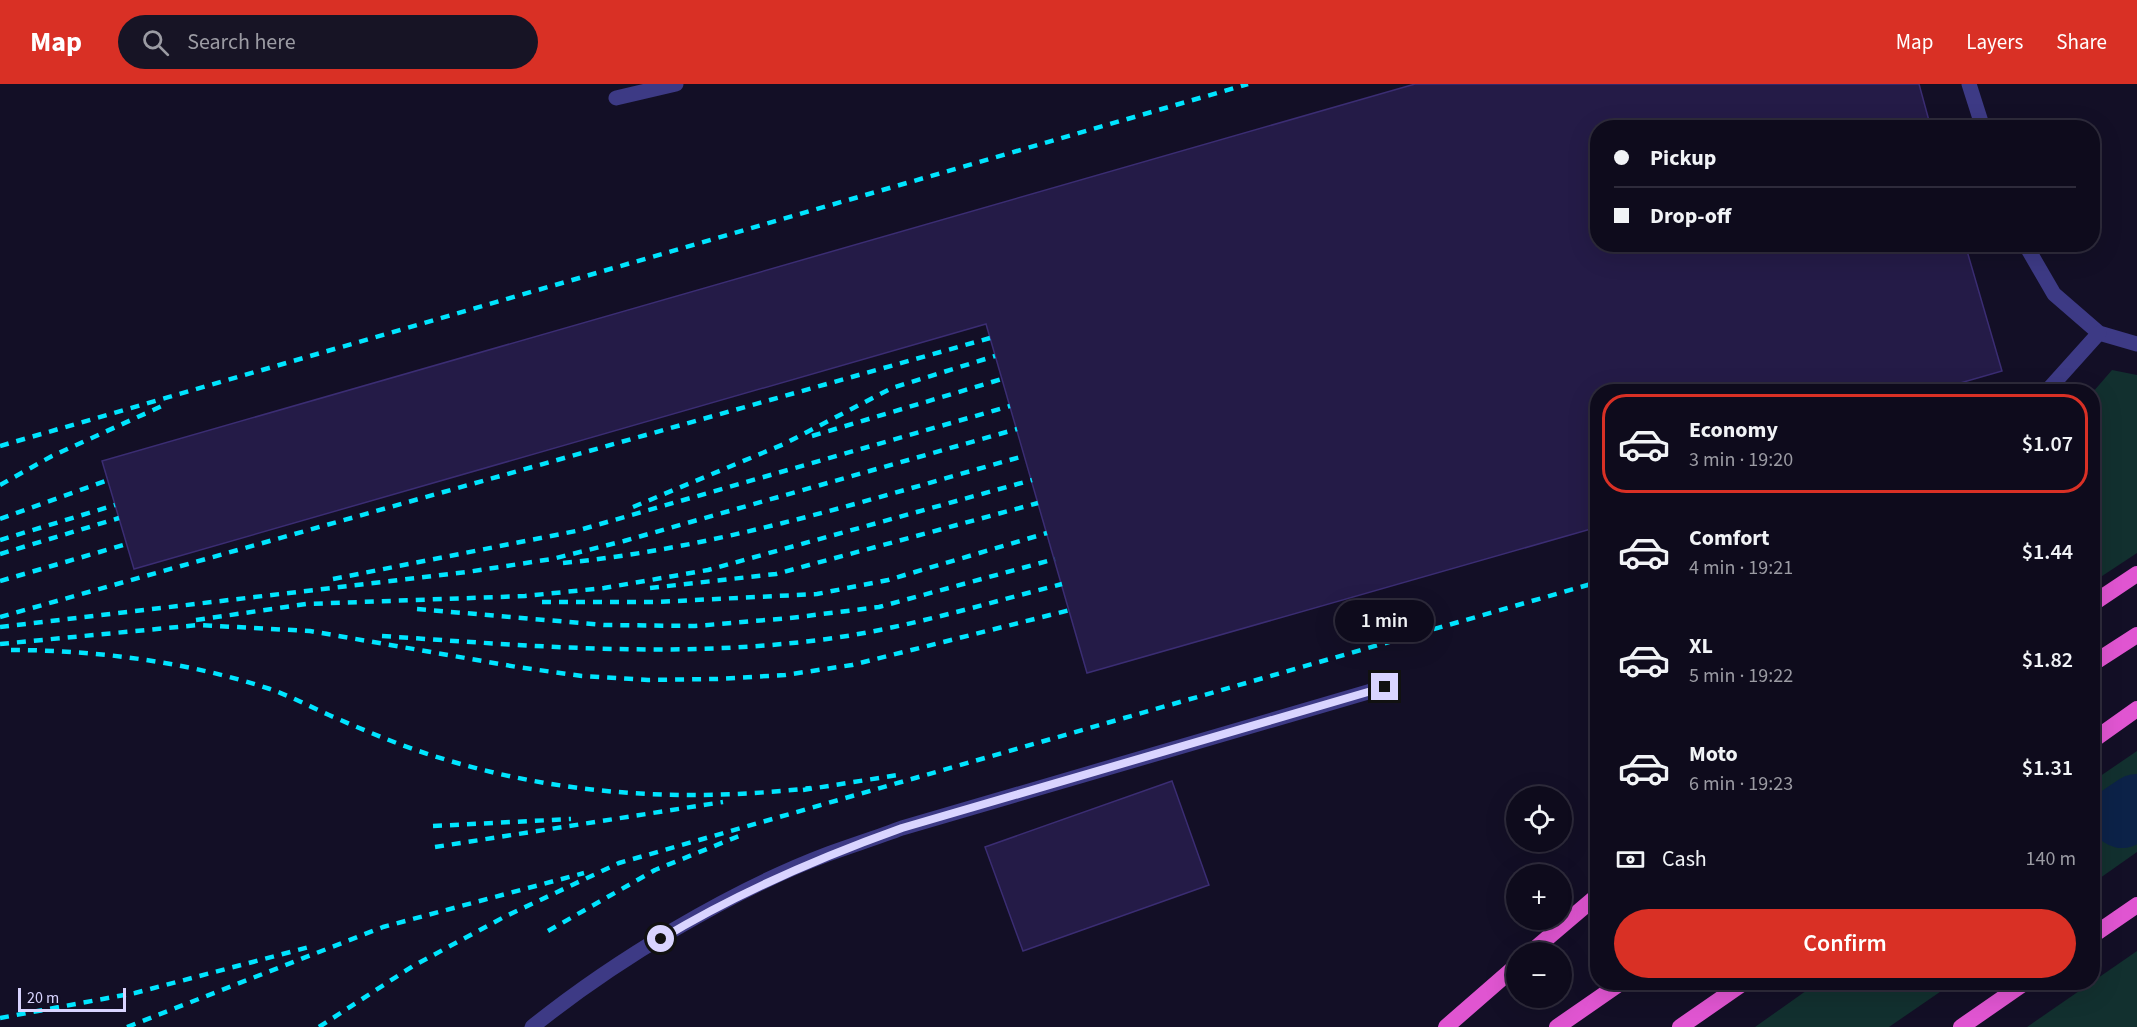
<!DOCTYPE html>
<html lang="en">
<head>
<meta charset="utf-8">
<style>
	body { margin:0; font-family:"Source Sans 3",sans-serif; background:#171425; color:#f1f3f6; height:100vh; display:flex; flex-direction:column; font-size:22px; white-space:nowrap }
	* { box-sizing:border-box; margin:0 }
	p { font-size:20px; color:#9b9ba3 }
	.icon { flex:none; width:33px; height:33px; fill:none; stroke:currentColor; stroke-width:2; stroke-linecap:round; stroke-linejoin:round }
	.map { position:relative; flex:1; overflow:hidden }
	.panel { position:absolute; left:1590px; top:300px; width:510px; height:606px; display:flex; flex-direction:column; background:#0e0b1c; border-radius:24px; box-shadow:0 6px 24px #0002,0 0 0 2px #2e2b3b }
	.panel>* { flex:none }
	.hud { position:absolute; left:1590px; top:36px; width:510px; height:132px; border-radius:24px; box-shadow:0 6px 24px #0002,0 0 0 2px #2e2b3b; display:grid; align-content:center; height:132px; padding:0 24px; background:#0e0b1c }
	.controls { position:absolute; left:1506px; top:702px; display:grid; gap:12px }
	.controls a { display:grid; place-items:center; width:66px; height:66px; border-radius:50%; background:#0e0b1c; box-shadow:0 6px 24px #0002,0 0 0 2px #2e2b3b; font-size:30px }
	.scale { position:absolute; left:18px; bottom:15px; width:108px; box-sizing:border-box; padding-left:6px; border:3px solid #d9d4ff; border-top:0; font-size:16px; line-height:21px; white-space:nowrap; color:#d9d4ff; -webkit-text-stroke:4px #130f26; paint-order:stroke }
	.end { position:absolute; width:27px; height:27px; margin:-14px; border:8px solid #d9d4ff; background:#111; box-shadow:0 0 0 3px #111 }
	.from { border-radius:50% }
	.bubble { position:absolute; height:42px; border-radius:21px; background:#0e0b1c; box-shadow:0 6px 24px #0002,0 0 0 2px #2e2b3b; font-size:20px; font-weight:600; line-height:42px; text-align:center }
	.hud b { display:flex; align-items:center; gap:21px; height:57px; font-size:22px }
	.hud b+b { border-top:2px solid #2e2b3b }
	.hud i { width:15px; height:15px; background:#f1f3f6 }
	ul { padding:10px 0 0; list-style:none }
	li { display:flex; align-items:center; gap:18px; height:99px; margin:0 12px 9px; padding:0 12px; border:3px solid transparent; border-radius:24px }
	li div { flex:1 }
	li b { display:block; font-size:22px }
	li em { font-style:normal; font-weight:600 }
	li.selected { border-color:#d93025 }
	li>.icon { width:54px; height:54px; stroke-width:1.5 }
	.pay { display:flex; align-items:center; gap:15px; height:66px; padding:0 24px; font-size:22px }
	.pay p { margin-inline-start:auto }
	.action { display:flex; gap:12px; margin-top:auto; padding:12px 24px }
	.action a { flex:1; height:69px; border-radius:36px; background:#d93025; color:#fff; font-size:24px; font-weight:600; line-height:69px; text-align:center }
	header { display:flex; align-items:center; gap:36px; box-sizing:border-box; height:84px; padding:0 30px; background:#d93025; color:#fff }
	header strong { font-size:28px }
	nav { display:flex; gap:33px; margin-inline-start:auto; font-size:21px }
	.search { width:420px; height:54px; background:#171425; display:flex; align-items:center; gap:15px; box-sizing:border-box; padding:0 21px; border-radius:33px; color:#9b9ba3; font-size:22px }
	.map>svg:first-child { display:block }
	.green { fill:#12302f }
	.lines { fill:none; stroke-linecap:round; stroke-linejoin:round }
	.river { stroke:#0c2248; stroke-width:64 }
	.building { fill:#241b47; stroke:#3b2d73; stroke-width:1.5 }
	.service { stroke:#3d3a85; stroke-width:15 }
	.trunk { stroke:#e055d1; stroke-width:16 }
	.rail { stroke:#00e5ff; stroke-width:4.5; stroke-dasharray:9 8; stroke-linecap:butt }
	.route { stroke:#d9d4ff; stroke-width:8 }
</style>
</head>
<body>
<header>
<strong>Map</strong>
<div class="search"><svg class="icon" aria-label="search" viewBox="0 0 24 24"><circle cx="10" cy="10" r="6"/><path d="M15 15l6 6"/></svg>Search here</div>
<nav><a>Map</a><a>Layers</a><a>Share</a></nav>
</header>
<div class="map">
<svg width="2137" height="943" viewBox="0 0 2137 943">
	<rect width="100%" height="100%" fill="#130f26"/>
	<g class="green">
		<path d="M2112,286L2137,291V469L2093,498V308Z"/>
		<path d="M2137,667V768L2093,799V697Z"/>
		<path d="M2137,867V943H2027Z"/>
		<path d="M1817,899V898L1953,899L1889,943H1755Z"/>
	</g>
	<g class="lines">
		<path class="river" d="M2122,732L2137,722"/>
	</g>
	<g class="building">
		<path d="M1415,0H1919L1931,44H1598V160H1965L2002,287L1929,308H1598V443L1087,589L986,240L134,485L102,377Z"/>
		<path d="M1172,697L1209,801L1023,867L985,763Z"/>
	</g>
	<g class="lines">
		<g class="service">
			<path d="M1969,0L1983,44"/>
			<path d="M616,14L676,0"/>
			<path d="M2025,160L2054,210L2099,249L2137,260"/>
			<path d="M2046,308L2099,249"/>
			<path d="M532,943C614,877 730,807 828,770C853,761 878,753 902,744L1385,603"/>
		</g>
		<g class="trunk">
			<path d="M2092,520L2137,490"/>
			<path d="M2092,580L2137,551"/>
			<path d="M2092,657L2137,625"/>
			<path d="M2092,852L2137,821"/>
			<path d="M1531,868L1598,811"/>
			<path d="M1446,943L1516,882"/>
			<path d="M1557,943L1622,898"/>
			<path d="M1680,943L1745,898"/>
			<path d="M1961,943L2026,898"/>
		</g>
		<g class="rail">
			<path d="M812,352L1002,295"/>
			<path d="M0,362L1248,0"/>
			<path d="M0,401L52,372L162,322"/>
			<path d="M633,423L784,360L892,304L995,272"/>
			<path d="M0,435L108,396"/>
			<path d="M0,456L115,421"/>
			<path d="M0,470L119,434"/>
			<path d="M563,479C721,464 873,414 1024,372"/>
			<path d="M333,495L576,447L1010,322"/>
			<path d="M0,497L127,460"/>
			<path d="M650,504L776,490L1038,419"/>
			<path d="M542,518H656L817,510L888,496L1047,449"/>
			<path d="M417,525L604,541L695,542L790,534L879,523L1055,475"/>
			<path d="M0,533L990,254"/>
			<path d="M196,536L306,520L525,512L604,504L708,486L1032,396"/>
			<path d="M0,543L467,488L552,475L624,457L1017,345"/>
			<path d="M382,552C532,562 677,575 827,555C907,544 984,520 1062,500"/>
			<path d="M0,560L198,541L310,547L517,583L582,592L648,596L716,595L785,591L852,581L1070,526"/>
			<path d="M11,566C96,566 189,578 270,605C290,612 309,622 329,631C368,648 406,664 447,676C566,712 688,718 811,704"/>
			<path d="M803,706L898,691"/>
			<path d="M433,742L571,735"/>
			<path d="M435,763L723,718"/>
			<path d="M548,847L655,786L744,750"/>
			<path d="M0,934L135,909L313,862"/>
			<path d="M127,943L383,843L584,789"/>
			<path d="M319,943L413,882L504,833L619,779L1598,498"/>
		</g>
	</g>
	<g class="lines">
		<path class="route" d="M661,855C737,809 818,774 902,744L1385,603"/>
	</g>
</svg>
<div class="controls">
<a><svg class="icon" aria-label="locate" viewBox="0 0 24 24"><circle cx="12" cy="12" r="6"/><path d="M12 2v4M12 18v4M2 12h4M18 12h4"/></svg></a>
<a>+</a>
<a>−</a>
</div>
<div class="scale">20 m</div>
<i class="end from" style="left:661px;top:855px"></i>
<i class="end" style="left:1385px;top:603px"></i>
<div class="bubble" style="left:1335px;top:516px;width:99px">1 min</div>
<div class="hud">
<b><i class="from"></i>Pickup</b>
<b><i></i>Drop-off</b>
</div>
<section class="panel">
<ul>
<li class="selected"><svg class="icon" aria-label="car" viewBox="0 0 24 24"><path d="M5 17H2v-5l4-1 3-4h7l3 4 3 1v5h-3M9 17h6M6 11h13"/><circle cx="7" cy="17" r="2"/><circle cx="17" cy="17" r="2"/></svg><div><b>Economy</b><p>3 min · 19:20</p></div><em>$1.07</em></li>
<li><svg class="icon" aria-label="car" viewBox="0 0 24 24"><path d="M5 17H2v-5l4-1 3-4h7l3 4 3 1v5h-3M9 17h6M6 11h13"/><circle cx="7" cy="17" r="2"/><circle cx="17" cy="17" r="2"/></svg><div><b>Comfort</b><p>4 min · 19:21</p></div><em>$1.44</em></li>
<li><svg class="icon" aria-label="car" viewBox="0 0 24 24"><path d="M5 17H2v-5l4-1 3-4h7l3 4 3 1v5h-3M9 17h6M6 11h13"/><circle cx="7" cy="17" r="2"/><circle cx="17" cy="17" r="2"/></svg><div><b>XL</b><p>5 min · 19:22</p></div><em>$1.82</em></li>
<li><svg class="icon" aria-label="car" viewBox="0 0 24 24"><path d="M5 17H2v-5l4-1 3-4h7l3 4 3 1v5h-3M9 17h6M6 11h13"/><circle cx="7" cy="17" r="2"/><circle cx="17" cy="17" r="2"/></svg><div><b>Moto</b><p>6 min · 19:23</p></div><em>$1.31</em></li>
</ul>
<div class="pay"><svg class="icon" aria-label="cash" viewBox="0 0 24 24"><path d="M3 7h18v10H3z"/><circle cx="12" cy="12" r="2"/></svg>Cash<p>140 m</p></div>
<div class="action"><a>Confirm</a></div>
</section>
</div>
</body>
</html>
